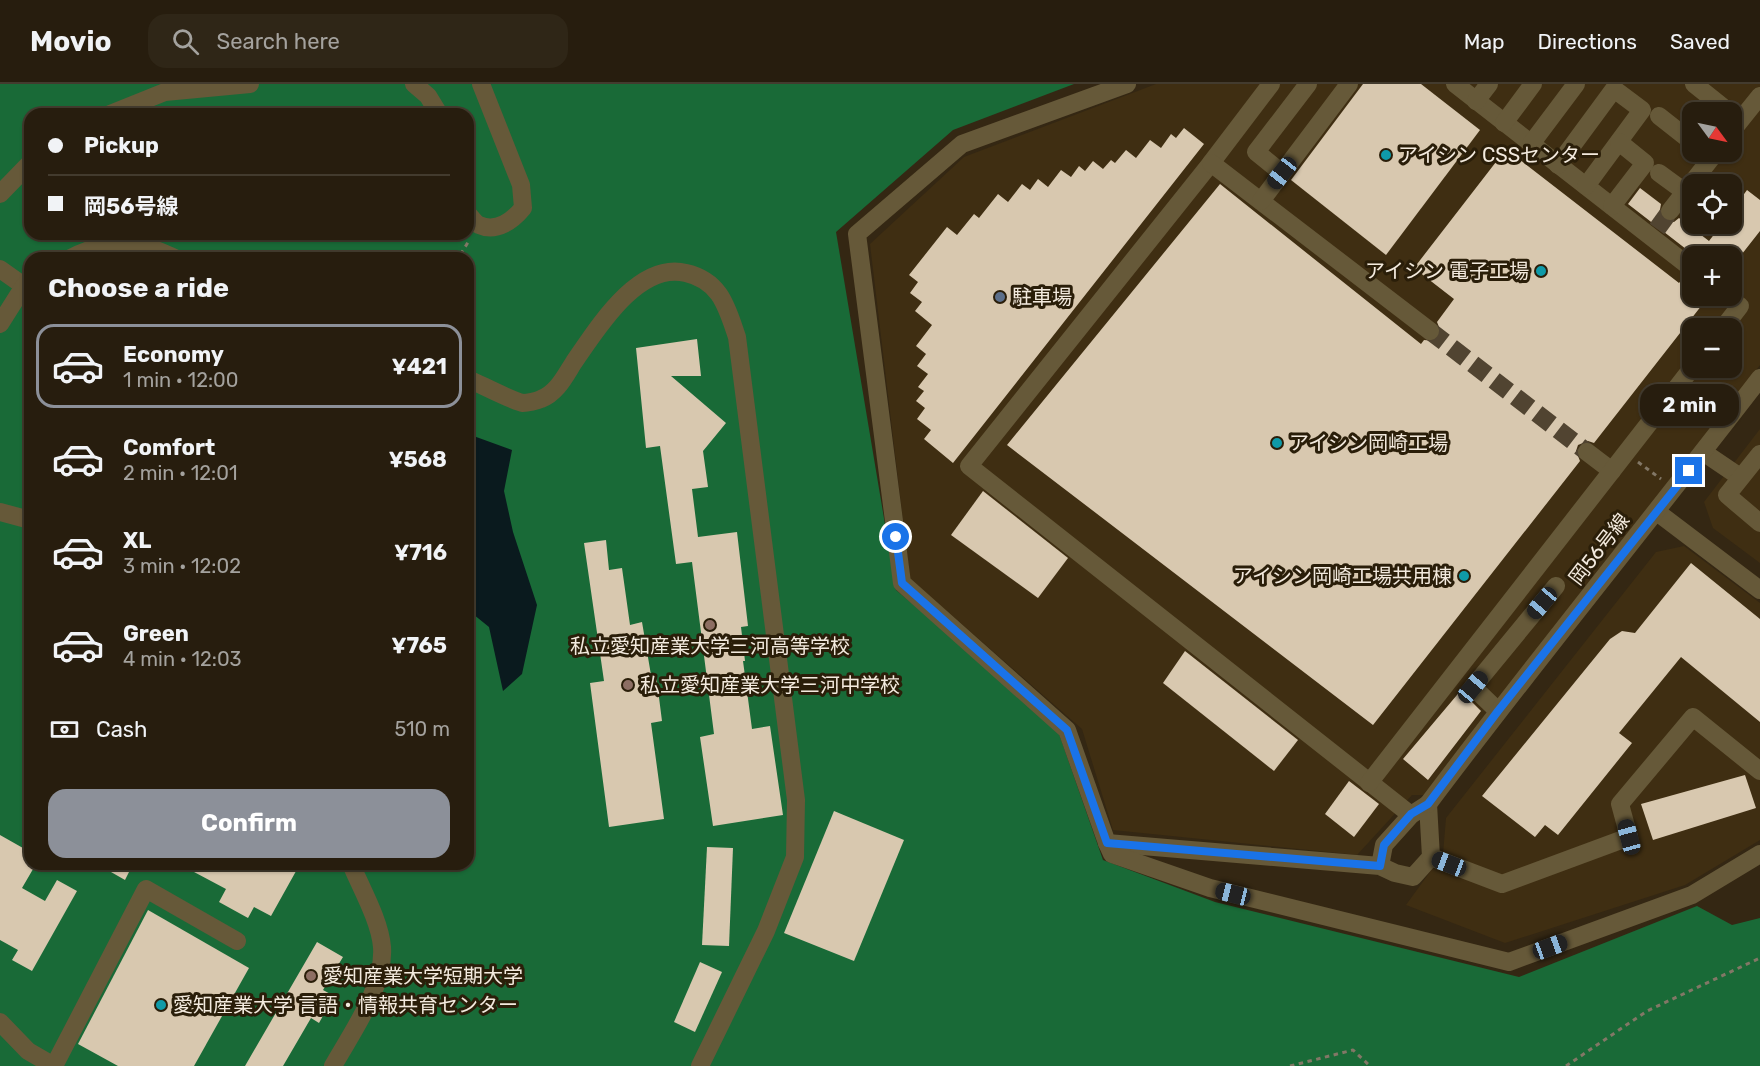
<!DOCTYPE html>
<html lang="en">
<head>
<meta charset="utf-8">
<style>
	body { margin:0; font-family:Rubik,"Noto Sans JP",sans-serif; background:#2f2617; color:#f1f3f6; height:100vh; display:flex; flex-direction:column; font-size:22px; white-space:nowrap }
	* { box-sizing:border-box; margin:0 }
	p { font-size:20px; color:#a4a29e }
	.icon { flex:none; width:33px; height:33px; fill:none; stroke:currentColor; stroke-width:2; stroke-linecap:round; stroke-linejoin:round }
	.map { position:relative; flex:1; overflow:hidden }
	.drawer { position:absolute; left:24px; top:168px; width:450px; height:618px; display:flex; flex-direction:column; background:#271d0e; border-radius:18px; box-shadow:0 2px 4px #0004,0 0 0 2px #433b2e }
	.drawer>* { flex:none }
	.top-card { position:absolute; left:24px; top:24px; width:450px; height:132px; border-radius:18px; box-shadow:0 2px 4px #0004,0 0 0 2px #433b2e; display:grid; align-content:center; height:132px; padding:0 24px; background:#271d0e }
	.needle { width:39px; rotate:123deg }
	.buttons { position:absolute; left:1682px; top:18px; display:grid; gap:12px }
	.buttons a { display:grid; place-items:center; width:60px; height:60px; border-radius:12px; background:#271d0e; box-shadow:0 2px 4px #0004,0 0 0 2px #433b2e; font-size:30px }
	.end { position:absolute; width:27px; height:27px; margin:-14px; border:8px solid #1a73e8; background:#fff; box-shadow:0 0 0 3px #fff }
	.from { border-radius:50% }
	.bubble { position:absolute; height:42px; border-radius:18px; background:#271d0e; box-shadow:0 2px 4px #0004,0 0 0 2px #433b2e; font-size:20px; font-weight:700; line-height:42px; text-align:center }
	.car { position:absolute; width:18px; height:36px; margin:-18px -9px; border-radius:8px; box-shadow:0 0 4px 2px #0007; background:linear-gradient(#222 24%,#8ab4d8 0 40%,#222 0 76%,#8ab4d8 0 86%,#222 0) }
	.top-card b { display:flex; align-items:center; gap:21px; height:57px; font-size:22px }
	.top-card b+b { border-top:2px solid #433b2e }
	.top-card i { width:15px; height:15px; background:#f1f3f6 }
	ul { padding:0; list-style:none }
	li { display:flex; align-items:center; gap:18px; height:84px; margin:0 12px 9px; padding:0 12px; border:3px solid transparent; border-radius:18px }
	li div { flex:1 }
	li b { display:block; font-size:22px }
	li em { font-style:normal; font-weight:700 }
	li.on { border-color:#8c9099 }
	li>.icon { width:54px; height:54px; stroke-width:1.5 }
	h2 { padding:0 24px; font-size:27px; line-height:72px }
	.pay { display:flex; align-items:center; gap:15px; height:66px; padding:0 24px; font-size:22px }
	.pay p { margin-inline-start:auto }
	.primary-button { display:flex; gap:12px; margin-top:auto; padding:12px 24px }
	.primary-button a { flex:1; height:69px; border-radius:18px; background:#8c9099; color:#fff; font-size:24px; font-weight:700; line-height:69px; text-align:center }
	header { display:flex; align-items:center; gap:36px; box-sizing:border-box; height:84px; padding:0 30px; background:#271d0e; border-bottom:2px solid #433b2e }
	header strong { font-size:28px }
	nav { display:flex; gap:33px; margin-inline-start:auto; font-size:21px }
	.search { width:420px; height:54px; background:#2f2617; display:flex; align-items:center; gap:15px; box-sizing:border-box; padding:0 21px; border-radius:18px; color:#a4a29e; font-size:22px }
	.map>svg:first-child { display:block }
	.built { fill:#3f2e12; fill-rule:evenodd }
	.forest { fill:#196a37; fill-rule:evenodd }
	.water { fill:#0a1a1e }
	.building { fill:#d8c8af }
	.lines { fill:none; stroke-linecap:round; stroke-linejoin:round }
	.minor-tunnel { stroke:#514431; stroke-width:18; stroke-dasharray:18 9; stroke-linecap:butt }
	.path { stroke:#827766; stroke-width:3; stroke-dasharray:4.5 4.5; stroke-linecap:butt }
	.minor { stroke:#665939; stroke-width:18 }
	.route { stroke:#1a73e8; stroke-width:8 }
	.culture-dot { fill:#0f9aa8; stroke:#2a1e09; stroke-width:2 }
	.service-dot { fill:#5c6f8a; stroke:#2a1e09; stroke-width:2 }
	.education-dot { fill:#8d6e63; stroke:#2a1e09; stroke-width:2 }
	.labels { text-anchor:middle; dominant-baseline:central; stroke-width:6; stroke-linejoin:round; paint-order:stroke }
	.poi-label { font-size:20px; fill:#f3eade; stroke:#2a1e09; text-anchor:start }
	.street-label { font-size:20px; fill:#f3eade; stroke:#2a1e09 }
</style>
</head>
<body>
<header>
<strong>Movio</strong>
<div class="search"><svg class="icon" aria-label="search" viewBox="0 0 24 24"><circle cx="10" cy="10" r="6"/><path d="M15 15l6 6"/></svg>Search here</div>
<nav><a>Map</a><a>Directions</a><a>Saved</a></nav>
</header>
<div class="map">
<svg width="1760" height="982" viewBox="0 0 1760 982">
	<rect width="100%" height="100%" fill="#342713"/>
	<g class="built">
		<path d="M1156,0H1760V281L1426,711H1412L1357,771L1113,746L1082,645L910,495L870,160L964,73ZM1692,28H1731V68H1692ZM1692,100H1731V140H1692ZM1692,172H1731V212H1692ZM1692,244H1731V284H1692Z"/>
		<path d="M1760,345V479L1713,444L1704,418Z"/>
		<path d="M1684,462L1760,519V756L1685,801L1505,859L1406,821L1443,770L1446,734L1656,468Z"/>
	</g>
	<path class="forest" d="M0,0H1074L953,46L836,148L896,506L1056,641L1103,776L1215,818L1519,893L1697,822L1732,841L1760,834V982H0ZM30,30H468V150H30ZM30,174H468V780H30Z"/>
	<path class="water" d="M468,350L512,366L504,407L513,448L537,521L522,590L503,607L489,543L468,526Z"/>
	<g class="building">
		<path d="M1363,0H1421L1480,46L1386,171L1291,96Z"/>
		<path d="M1184,44L1204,60L953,379L924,355L931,346L917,335L925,324L916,317L924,307L918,303L928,290L917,282L926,270L916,262L932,241L915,227L922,218L910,209L918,198L909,191L947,143L957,151L974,130L979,134L998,110L1008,118L1022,100L1030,106L1038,95L1048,103L1061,86L1071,93L1079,82L1085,87L1093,77L1103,85L1111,76L1115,79L1126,66L1136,74L1150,56L1161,64L1171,50L1176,54Z"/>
		<path d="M1506,65L1679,199L1684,193L1692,195V212H1709L1594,359L1588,357L1578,361L1576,367L1580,377L1373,641L1007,361L1220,100L1421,260L1424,256L1435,257L1441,248L1437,238L1454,215L1414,184Z"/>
		<path d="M1640,104L1661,120L1659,131L1664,136L1674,138L1679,134L1709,157L1722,140H1731V128L1747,106L1760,116V147L1731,184V172H1695L1628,120Z"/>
		<path d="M697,255L701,292H671L726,339L703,367L708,403L692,405L698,453L737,448L748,542L741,543L745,577H743L752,645L770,642L783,731L713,742L700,653L714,650L692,478L676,480L660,362L646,364L636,264Z"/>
		<path d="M983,407L1068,474L1038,514L951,451Z"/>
		<path d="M606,456L609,486L622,484L630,541L642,538L651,591L656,590L662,637L651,639L664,735L609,743L590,599L604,597L584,459Z"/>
		<path d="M1691,479L1760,535V638L1681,573L1619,649L1632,659L1558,751L1545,741L1535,753L1482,712L1610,555L1622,547L1635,549Z"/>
		<path d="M1185,567L1298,656L1274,687L1163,599Z"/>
		<path d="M1462,605L1465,611L1481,627L1428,696L1403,675Z"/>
		<path d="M1745,691L1756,724L1653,756L1641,720Z"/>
		<path d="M1349,697L1379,720L1354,753L1325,730Z"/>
		<path d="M834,727L904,756L854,877L784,849Z"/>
		<path d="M0,751L30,768V780H36L22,804L45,817L57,796L77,807L32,887L12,876L18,866L0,856Z"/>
		<path d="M707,763L733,764L729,862L702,861Z"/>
		<path d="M97,780H133L125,796Z"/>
		<path d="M179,780H300L271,832L254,823L248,834L219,818L226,805Z"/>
		<path d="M148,826L249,884L194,982H118L78,960Z"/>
		<path d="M317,858L343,873L323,906L334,912L319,939L311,934L283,982H245Z"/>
		<path d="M700,878L722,888L695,948L674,938Z"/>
	</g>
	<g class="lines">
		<g class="minor-tunnel">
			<path d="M1657,145L1670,127"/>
			<path d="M1430,247L1587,368"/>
		</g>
		<g class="path">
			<path d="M452,174L462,168L470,155"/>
			<path d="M1638,378L1661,395"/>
			<path d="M1290,982L1353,966L1370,982"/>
			<path d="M1566,982L1647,927L1760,874"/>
		</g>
		<g class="minor">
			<path d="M414,0L428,12L439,30"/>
			<path d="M1127,0L962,60L857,150L902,499L1067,646L1107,759L1380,782L1395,789L1413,793L1431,773L1428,720L1411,731L1384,761L1380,782"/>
			<path d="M1271,0L1211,79L969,382L1411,731"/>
			<path d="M1455,0L1691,184"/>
			<path d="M1694,0L1729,28"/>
			<path d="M1476,17L1489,0"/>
			<path d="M110,30L165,8L250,0"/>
			<path d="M1659,32L1692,58"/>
			<path d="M1504,39L1533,0"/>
			<path d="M1731,48L1760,12"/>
			<path d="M1531,60L1576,0"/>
			<path d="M1211,79L1430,247"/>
			<path d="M1558,81L1614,5L1642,26L1586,102"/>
			<path d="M1282,89L1256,68L1308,0"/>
			<path d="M1659,89L1685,108"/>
			<path d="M0,110L30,79"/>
			<path d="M1261,117L1349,0"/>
			<path d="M1612,122L1645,79L1619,58"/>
			<path d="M1670,127L1716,68"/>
			<path d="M468,130C471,133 475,139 479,141C497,149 513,136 523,124L521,101L481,0"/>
			<path d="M71,174C91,163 121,156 144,162C154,164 165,170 175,174"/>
			<path d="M0,185L24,202"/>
			<path d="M0,240L24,202L30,198"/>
			<path d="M1723,244L1740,222L1726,212"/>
			<path d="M468,295C478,299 514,318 523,319C527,319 537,317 541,315C557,309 565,292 574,278C597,245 638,177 686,189C721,197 727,224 737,253L796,716L795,773L766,847L700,982"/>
			<path d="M1587,368L1612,387"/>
			<path d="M1703,368L1740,393"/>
			<path d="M1760,370L1727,411L1760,439"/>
			<path d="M0,428L30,436"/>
			<path d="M1657,428L1760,506"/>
			<path d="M1498,627L1473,603L1556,502"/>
			<path d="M1369,699L1692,284"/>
			<path d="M1428,720C1536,576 1650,437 1760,294"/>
			<path d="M1107,759L1112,770L1210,804L1509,878L1692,811L1760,770"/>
			<path d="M1431,773L1502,800L1629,753L1620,720L1693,633L1760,687"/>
			<path d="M0,938L28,967L54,982"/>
			<path d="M54,982L146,805L237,857"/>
			<path d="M333,982C352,948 385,903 382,863C380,837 361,804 351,780"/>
		</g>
	</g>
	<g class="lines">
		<path class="route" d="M896,453L902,499L1067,646L1107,759L1380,782L1384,761L1411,730L1428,720L1498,627L1689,387"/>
	</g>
	<g class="culture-dot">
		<circle cx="1386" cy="71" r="6"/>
		<circle cx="1541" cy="187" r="6"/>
		<circle cx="1277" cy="359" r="6"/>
		<circle cx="1464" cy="492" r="6"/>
		<circle cx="161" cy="921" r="6"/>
	</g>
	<circle class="service-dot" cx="1000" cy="213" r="6"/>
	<g class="education-dot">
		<circle cx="710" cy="541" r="6"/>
		<circle cx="628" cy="601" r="6"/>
		<circle cx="311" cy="892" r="6"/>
	</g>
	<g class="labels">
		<g class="poi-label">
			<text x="1398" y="71">アイシン CSSセンター</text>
			<text x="1529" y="187" text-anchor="end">アイシン 電子工場</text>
			<text x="1012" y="213">駐車場</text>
			<text x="1289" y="359">アイシン岡崎工場</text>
			<text x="1452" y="492" text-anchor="end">アイシン岡崎工場共用棟</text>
			<text x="710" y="562" text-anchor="middle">私立愛知産業大学三河高等学校</text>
			<text x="640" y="601">私立愛知産業大学三河中学校</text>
			<text x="323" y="892">愛知産業大学短期大学</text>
			<text x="173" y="921">愛知産業大学 言語・情報共育センター</text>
		</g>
		<g class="street-label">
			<text transform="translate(1599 465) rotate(-52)">岡56号線</text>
		</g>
	</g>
</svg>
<div class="buttons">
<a><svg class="needle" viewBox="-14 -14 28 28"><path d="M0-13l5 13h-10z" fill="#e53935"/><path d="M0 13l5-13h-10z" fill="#a4a29e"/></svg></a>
<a><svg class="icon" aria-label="locate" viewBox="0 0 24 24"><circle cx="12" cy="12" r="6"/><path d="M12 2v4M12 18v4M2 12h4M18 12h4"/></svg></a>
<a>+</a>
<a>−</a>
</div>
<i class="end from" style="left:896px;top:453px"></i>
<i class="end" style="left:1689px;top:387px"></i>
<div class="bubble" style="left:1640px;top:300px;width:99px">2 min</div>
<i class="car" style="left:1282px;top:89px;rotate:218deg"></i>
<i class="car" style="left:1542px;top:519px;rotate:220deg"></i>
<i class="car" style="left:1473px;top:603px;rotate:40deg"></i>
<i class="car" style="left:1629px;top:753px;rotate:345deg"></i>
<i class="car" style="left:1449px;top:780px;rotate:291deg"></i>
<i class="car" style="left:1233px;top:810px;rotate:284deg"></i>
<i class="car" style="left:1550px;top:863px;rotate:70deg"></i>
<div class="top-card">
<b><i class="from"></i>Pickup</b>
<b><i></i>岡56号線</b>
</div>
<section class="drawer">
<h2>Choose a ride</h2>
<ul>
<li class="on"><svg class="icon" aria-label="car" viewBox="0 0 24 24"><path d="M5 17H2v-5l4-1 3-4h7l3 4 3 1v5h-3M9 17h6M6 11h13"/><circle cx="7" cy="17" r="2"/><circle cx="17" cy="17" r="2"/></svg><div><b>Economy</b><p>1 min · 12:00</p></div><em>¥421</em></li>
<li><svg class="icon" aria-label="car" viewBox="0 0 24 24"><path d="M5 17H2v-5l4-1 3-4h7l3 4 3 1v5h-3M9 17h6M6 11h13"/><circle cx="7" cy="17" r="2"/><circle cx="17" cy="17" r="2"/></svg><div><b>Comfort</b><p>2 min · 12:01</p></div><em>¥568</em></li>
<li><svg class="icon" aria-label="car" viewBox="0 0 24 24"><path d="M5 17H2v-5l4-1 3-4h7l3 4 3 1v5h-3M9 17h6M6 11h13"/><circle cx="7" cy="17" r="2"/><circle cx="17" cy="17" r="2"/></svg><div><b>XL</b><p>3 min · 12:02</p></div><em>¥716</em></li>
<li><svg class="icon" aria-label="car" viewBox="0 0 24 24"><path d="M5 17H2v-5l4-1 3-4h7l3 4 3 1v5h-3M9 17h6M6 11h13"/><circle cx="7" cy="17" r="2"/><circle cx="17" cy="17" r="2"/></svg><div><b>Green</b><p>4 min · 12:03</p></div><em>¥765</em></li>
</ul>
<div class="pay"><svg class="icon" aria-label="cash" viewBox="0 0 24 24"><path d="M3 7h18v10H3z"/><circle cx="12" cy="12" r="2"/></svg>Cash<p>510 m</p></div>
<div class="primary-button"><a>Confirm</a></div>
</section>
</div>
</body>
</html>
